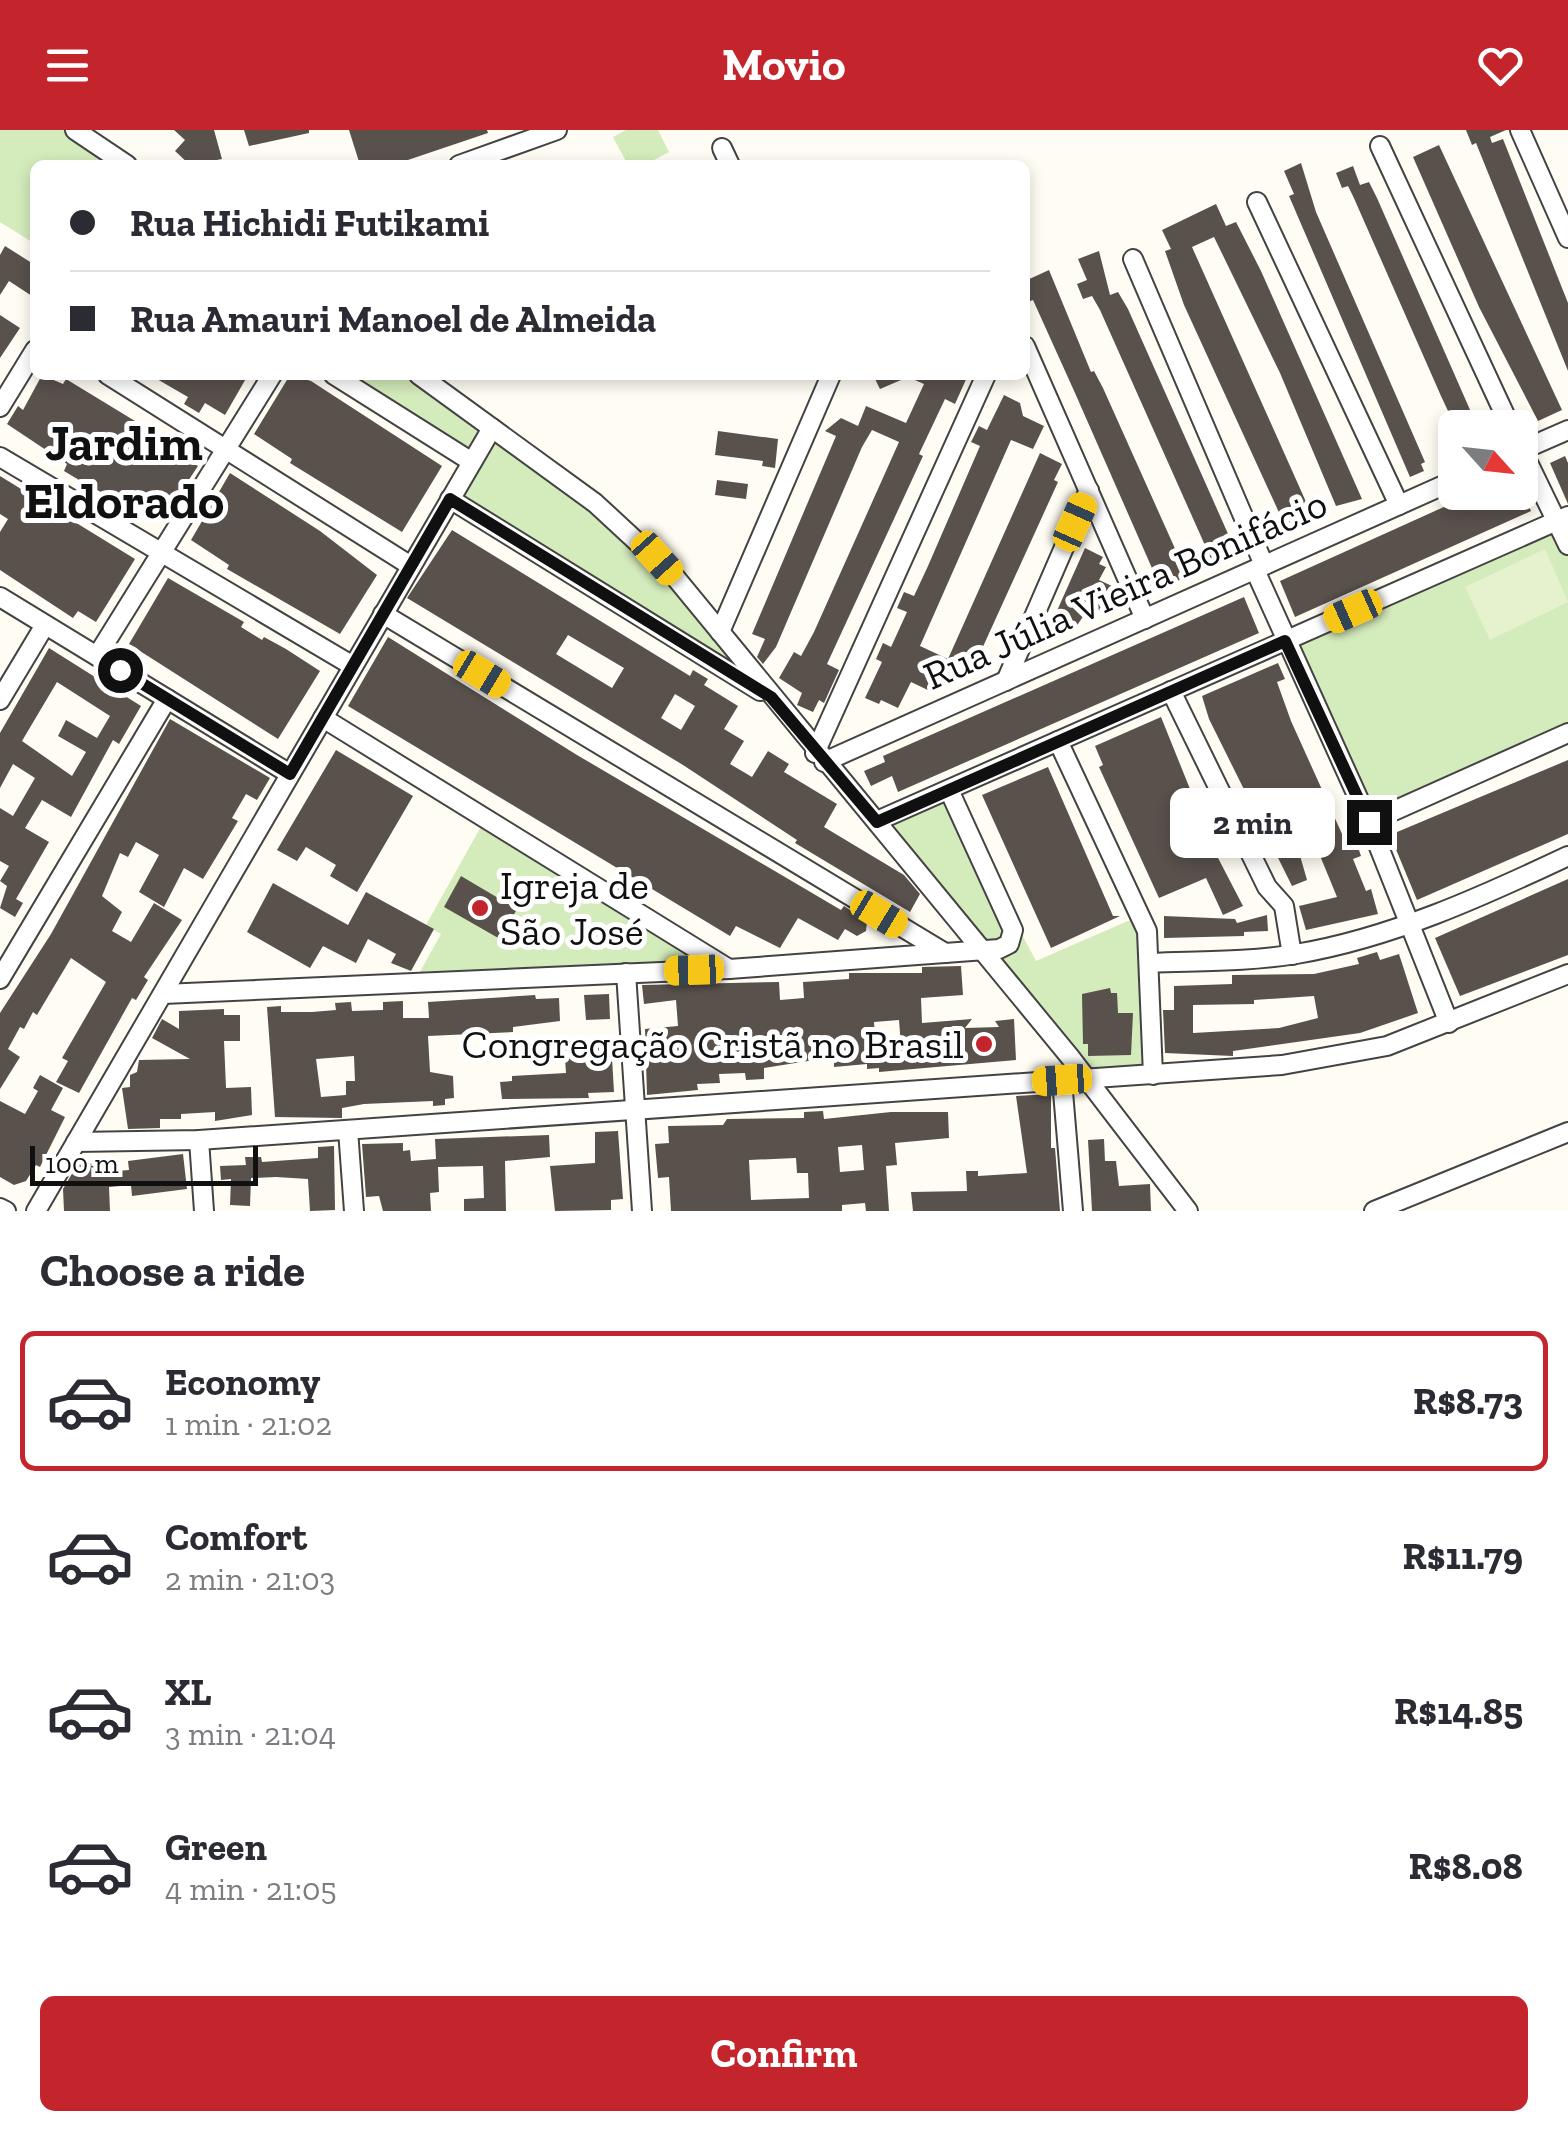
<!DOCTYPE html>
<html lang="en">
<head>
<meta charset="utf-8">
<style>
	body { margin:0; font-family:"Zilla Slab",serif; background:#f7f7f7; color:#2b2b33; height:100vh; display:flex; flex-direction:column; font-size:38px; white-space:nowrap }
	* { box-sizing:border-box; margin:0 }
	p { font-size:32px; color:#7c7c81 }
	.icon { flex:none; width:55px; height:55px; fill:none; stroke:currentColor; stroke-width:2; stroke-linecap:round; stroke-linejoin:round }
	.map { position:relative; height:1081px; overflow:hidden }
	.drawer { display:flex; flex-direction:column; background:#fff; flex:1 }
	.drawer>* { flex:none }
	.top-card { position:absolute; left:30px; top:30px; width:1000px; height:220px; border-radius:15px; box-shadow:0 5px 15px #0003; display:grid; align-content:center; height:220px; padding:0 40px; background:#fff }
	.needle { width:65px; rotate:117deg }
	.fabs { position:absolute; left:1438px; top:280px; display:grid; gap:20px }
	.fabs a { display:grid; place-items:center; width:100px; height:100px; border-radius:15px; background:#fff; box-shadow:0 5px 15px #0003; font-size:50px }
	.scale { position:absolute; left:30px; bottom:25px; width:228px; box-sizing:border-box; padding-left:10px; border:5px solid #101010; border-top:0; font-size:28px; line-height:35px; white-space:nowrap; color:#101010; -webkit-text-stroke:8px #fff; paint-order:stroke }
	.end { position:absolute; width:45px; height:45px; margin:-22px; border:12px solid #101010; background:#fff; box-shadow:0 0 0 5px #fff }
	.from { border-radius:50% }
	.bubble { position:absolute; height:70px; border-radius:15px; background:#fff; box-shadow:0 5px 15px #0003; font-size:32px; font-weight:700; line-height:70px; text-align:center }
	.car { position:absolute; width:30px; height:60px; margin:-30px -15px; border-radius:12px; box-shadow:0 0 8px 2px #0007; background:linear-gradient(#f5c518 24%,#345 0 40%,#f5c518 0 76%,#345 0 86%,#f5c518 0) }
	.top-card b { display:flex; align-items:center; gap:35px; height:95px; font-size:38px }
	.top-card b+b { border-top:2px solid #e1e1e2 }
	.top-card i { width:25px; height:25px; background:#2b2b33 }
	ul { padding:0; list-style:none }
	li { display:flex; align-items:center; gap:30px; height:140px; margin:0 20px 15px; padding:0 20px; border:5px solid transparent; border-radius:15px }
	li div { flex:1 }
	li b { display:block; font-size:38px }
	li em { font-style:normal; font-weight:700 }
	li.current { border-color:#c4242b }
	li>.icon { width:90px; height:90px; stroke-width:1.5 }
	h2 { padding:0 40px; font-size:45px; line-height:120px }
	.cta { display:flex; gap:20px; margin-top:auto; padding:20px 40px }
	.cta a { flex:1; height:115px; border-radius:15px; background:#c4242b; color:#fff; font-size:40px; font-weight:700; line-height:115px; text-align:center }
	header { display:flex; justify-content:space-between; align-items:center; height:130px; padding:0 40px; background:#c4242b; color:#fff; font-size:45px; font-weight:700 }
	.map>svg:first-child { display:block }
	.green { fill:#d4ebbb }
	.pitch { fill:#e5f2cd }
	.building { fill:#59514c; fill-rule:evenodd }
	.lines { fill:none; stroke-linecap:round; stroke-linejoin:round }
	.street-casing { stroke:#434343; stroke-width:22 }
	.street { stroke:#fff; stroke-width:18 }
	.route { stroke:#101010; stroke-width:12 }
	.poi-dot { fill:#c4242b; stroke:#fff; stroke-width:4 }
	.labels { text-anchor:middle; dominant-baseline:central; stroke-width:10; stroke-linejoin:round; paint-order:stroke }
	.street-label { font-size:40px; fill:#101010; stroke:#fff }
	.poi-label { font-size:40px; fill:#101010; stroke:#fff; text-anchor:start }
	.district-label { font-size:50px; font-weight:bold; fill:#101010; stroke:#fff }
</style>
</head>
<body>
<header><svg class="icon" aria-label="menu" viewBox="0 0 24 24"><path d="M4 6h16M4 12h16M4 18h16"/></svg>Movio<svg class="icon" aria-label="heart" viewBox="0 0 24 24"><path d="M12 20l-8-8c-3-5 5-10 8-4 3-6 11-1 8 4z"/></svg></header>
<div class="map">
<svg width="1568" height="1081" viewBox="0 0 1568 1081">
	<rect width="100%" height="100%" fill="#fffdf3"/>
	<g class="green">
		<path d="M0,0H79L128,35H35V114L0,92Z"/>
		<path d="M626,0H658L669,22L645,35H628L613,7Z"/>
		<path d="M333,245H419L648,420L759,560L450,369L471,333Z"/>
		<path d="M1557,391L1568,415V603L1369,692L1285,511Z"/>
		<path d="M947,663L1036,831L1137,787L1150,942L1087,944L881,693Z"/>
		<path d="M483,693L717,835L417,847L441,804L426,795Z"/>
	</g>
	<path class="pitch" d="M1545,419L1568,472L1490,510L1465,457Z"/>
	<g class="building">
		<path d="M174,0H214L222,29L190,35L175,21L185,10Z"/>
		<path d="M244,0H309V3L249,16Z"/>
		<path d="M349,0H487L488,3L393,35H360Z"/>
		<path d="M1466,0H1506L1490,7L1492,13L1503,9L1568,173V241L1476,13L1472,15Z"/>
		<path d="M1439,15L1562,280L1538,291L1479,177L1413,27Z"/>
		<path d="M1301,33L1316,82L1425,332L1421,334L1424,341L1410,347L1289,66L1294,64L1284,41Z"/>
		<path d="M1353,36L1360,55L1369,52L1377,68L1478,298H1456L1441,266L1353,66L1348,56L1342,58L1336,43Z"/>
		<path d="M1216,74L1226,96L1236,92L1261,141L1362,369L1336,376L1280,243L1214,107L1192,117L1311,383L1306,385L1308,390L1287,400L1184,175L1165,121L1171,119L1162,100Z"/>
		<path d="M5,116L35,135V168L9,151L0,165V125Z"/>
		<path d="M1099,121L1110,165L1118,162L1128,179L1237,424L1212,431L1100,180L1092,166L1083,169L1077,154L1087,150L1078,129Z"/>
		<path d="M1049,140L1091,242L1094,241L1103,258L1177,423L1184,448L1153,462L1146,449L1155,445L1075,263L1033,170L1025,173V151Z"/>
		<path d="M0,185L20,198L0,228Z"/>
		<path d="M42,245L63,254L66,249L176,316L173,321L198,336L163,389L141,376L137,382L79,350L64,341L67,334L7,294L18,276L23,280Z"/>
		<path d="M150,245H248L225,285L205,273L199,283L184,274L188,267Z"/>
		<path d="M290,245L311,251L442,336L402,402L290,333L292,329L254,304Z"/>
		<path d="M873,245H968L955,274L945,269L919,324L923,326L827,534L839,540L824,573L819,570L813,582L797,575L802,563L779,548L794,522L801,526L814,502L899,312L872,300L862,317L776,517L763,534L757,527L765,509L752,504L836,306L825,301L841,288L858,296L866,276L906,293L924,254L908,247L880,259Z"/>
		<path d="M1004,265L1020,273L1023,286L1044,296L1033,319L1011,310L920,516L948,529L1040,323L1062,334L1054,350L1058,352L976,532L968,528L955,553L939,546L932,562L911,552L898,578L881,570L879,574L865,568L882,532L876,529L883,513L891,517L907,482L897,478L904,462L914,466L928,436L980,316L971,312L979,296L987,300Z"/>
		<path d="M718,301L778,309L775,338L762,336L763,331L715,325Z"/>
		<path d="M1565,326L1568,333V374L1550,333Z"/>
		<path d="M230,343L320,401L377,445L340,504L227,439L229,435L191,410Z"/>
		<path d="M0,346L135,429L96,492L78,481L73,488L0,440V402L8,389L0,384Z"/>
		<path d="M717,350L748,354L746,369L715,365Z"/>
		<path d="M1477,362H1523L1531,381L1295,487L1280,451Z"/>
		<path d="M452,400L690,546L693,540L708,549L704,555L738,576L724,599L744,611L730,634L752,647L768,621L789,634L784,642L837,674L824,697L904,745L920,764L910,782L795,713L797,710L683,635L407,468ZM568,505L624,538L612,558L556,524ZM675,564L695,576L681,600L661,588Z"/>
		<path d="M1085,418L1103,427L1099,434L1106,437L1099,450L1112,456L1110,462L1116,464L1107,484L1090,476L1072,503L1052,492Z"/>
		<path d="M168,448L244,492L241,497L262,510L264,507L286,519L320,541L278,609L129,514Z"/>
		<path d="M1244,467L1259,503L898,662L892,646L871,656L864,641L885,632L883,626Z"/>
		<path d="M388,507L577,625L841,780L844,776L867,791L866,801L857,806L845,799L838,810L798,788L780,818L736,796L730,806L348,576Z"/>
		<path d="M49,518L141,576L119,614L113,610L71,687L42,670L25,698L49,712L16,769L23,773L15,787L0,778L7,756L0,751L9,736L0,731V678L13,686L35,648L13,634L0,658V603ZM57,552L110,586L97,608L66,590L58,606L86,622L72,646L22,611Z"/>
		<path d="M1278,533L1285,549L1277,552L1291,591L1347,715L1356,711L1361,726L1353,729L1366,761L1371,759L1378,784L1306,800L1299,776L1337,767L1302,682L1289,687L1307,750L1292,756L1209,589L1202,566Z"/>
		<path d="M1161,587L1217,726L1243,776L1223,785L1206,748L1159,768L1099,637L1103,635L1095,616Z"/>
		<path d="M170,589L270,648L257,670L246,664L232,688L238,691L203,749L184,738L164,777L139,762L159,725L136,712L128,727L120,723L102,766L122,782L112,801L131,812L154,773L182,790L144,847L148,850L136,870L132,868L79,963L56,952L68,931L62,928L106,852L71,828L37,885L33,882L24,899L20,897L8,919L20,927L0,959V883L51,804Z"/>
		<path d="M336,620L413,666L357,762L330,746L336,735L306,717L297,731L277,720Z"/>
		<path d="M1568,630V704L1417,770L1390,705Z"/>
		<path d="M1048,637L1113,786H1120L1051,818L982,665Z"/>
		<path d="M461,746L517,779L500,809L444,777Z"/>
		<path d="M1568,749V825L1460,866L1435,808Z"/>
		<path d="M273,753L348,795L366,762L434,799L411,841L391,833L396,824L368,809L356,833L323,816L310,838L247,802Z"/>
		<path d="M1267,785L1268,801L1244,802V806L1164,808V786L1235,789L1237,793Z"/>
		<path d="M1377,822L1380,830L1399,824L1418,883L1360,903L1233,921V926L1165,923L1163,880H1174V856L1232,854V845L1314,844L1359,834L1357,828ZM1314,866L1318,888L1279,898L1193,903V875L1254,874V870Z"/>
		<path d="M961,836L963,865L921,868L922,893L972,889L965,898L999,897L995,891L1014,889L1016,930L879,942V938L867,939V934L834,937V929L808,931L764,938V949L746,950L745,943L719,944L720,953L697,954L698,960L647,965L645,899L678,896L676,870L644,874L642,855L779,852L780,870L804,868L803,852L849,849V843H922V837ZM899,890L901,916L876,919L874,892Z"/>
		<path d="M1110,858L1111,863H1117L1118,883H1133L1131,925L1088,926V914H1083L1082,864Z"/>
		<path d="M609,864L610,889L586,890L584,865Z"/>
		<path d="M535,865L536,869L559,868L560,891L513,897V902L428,906L430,942L453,946L454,968L445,969V975L433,976V971L364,974L342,978V988L275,987L267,877L281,876V882H312L336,880L335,873L351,872L352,881L383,880V872L403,871V888H429L428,872ZM354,926L355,951H346V965L321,967L316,929Z"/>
		<path d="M224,879V885H240V911H224L226,958L251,957L252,985L215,991V982L181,984V989H160V998L128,999L122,958L130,957V945L137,942L139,930L190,929L152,908L162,889L179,899V881Z"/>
		<path d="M611,911L614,962L588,963L589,968L502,969L500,952L512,951V946L566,943L564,913Z"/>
		<path d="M40,945L63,958L51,980L65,987L40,1037L36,1035L26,1051L14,1055L0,1047V971L25,984L38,961L33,958Z"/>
		<path d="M1051,964V1018H1055L1060,1081H913L911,1062L967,1061L966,1041H978V1046L1027,1043L1016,966Z"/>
		<path d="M823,981L824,989L891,982H948L949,1008L895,1013L897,1035L886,1036L889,1081H866L865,1073L842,1075V1081H671L669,1047L658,1048L655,1014L669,1013L668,996L723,995L727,989L804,988V982ZM862,1015L864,1040L840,1042L838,1017ZM796,1028L797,1043H808L809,1068L751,1070L749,1030Z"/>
		<path d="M618,1001L623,1069L611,1070V1080L555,1081L550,1036L595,1033V1002Z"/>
		<path d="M549,1005L550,1027L505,1031L506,1081H464V1069L484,1068L483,1036L438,1037L439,1062L430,1063L431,1081H383L379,1066L366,1067L362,1014L403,1013V1021L410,1020L411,1031L436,1029L435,1009Z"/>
		<path d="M1104,1009L1105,1031H1116L1119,1056L1150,1054L1151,1081H1092L1088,1010Z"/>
		<path d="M334,1016L335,1080L310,1081L308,1049L276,1047L251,1048L250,1076L230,1075L231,1049L221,1050L220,1036L246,1035L245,1027H261L262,1032L318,1028V1017Z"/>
		<path d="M183,1024L187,1059L132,1066L131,1055L109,1057L110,1081H64L63,1059L77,1035L93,1033L94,1038L104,1037V1042L129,1040L128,1031Z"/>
	</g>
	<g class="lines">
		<g class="street-casing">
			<g id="street">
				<path d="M75,0L127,35"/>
				<path d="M1520,0L1568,108"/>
				<path d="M1380,16L1511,298"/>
				<path d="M722,18L730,35"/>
				<path d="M459,35L557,0"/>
				<path d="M1257,72L1399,375"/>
				<path d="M1133,129L1264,435"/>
				<path d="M1025,216L1145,489"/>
				<path d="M108,245L411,436"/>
				<path d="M334,245L472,332"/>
				<path d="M419,245L595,373L675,447L1070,927L1188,1081"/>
				<path d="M0,277L35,220"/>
				<path d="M1520,316L1568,415"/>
				<path d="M1520,321L1568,300"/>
				<path d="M0,327L353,536"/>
				<path d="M450,369L760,561"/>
				<path d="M1255,440L1369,692L1449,893"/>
				<path d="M0,467L290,644"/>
				<path d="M383,484L945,823"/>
				<path d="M720,502L831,245"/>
				<path d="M97,526L272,245"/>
				<path d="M1006,551L1089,360"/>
				<path d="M1171,561L1267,757L1284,776L1292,825"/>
				<path d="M0,570L45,495"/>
				<path d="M323,588L729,839"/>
				<path d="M1058,611L1147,801L1153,945"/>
				<path d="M815,623L986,245"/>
				<path d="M824,632L1455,350"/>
				<path d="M877,691L1568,386"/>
				<path d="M1369,692L1568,603"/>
				<path d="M1151,833C1199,831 1248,832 1296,824C1391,808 1481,767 1568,726"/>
				<path d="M626,843L642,1081"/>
				<path d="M0,849L167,569"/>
				<path d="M163,864L729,839L999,819L1009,814L1013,800L949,660"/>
				<path d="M1062,950L1073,1081"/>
				<path d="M348,1000L354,1081"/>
				<path d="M199,1010L204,1081"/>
				<path d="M76,1012L199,1010L1282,935L1387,916L1568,844"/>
				<path d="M0,1078L6,1081"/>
				<path d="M36,1081L492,298"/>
				<path d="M1374,1081L1568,1002"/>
			</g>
		</g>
		<use href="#street" class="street"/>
	</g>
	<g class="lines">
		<path class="route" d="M120,540L290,644L450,369L771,567L877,692L1285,511L1369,692"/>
	</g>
	<g class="poi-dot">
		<circle cx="480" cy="778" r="10"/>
		<circle cx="984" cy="914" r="10"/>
	</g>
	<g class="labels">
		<g class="street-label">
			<text transform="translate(1125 459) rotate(-24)">Rua Júlia Vieira Bonifácio</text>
		</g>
		<g class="poi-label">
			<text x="500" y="755">Igreja de<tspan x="500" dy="46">São José</tspan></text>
			<text x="964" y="914" text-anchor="end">Congregação Cristã no Brasil</text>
		</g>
		<g class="district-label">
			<text x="124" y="313">Jardim<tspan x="124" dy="58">Eldorado</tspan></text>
		</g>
	</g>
</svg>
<div class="fabs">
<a><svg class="needle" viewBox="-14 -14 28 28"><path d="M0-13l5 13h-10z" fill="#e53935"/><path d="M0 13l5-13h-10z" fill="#7c7c81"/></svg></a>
</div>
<div class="scale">100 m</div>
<i class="end from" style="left:120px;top:540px"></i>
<i class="end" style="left:1369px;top:692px"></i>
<div class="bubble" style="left:1170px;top:658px;width:165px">2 min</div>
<i class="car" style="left:1075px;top:392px;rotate:24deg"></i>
<i class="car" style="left:657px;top:428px;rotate:138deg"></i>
<i class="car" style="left:1353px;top:481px;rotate:246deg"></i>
<i class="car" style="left:482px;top:544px;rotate:121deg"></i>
<i class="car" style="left:879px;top:784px;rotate:121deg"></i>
<i class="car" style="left:694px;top:840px;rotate:268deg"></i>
<i class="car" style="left:1062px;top:950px;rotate:266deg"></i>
<div class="top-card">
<b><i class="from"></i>Rua Hichidi Futikami</b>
<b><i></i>Rua Amauri Manoel de Almeida</b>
</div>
</div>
<section class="drawer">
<h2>Choose a ride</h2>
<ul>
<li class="current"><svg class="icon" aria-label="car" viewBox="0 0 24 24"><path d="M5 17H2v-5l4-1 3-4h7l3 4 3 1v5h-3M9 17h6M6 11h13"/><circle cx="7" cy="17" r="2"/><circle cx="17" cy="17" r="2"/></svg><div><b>Economy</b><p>1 min · 21:02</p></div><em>R$8.73</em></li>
<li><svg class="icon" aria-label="car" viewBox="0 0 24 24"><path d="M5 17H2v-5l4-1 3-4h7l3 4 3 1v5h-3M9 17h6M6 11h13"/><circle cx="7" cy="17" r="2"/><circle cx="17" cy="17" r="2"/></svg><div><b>Comfort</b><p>2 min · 21:03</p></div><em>R$11.79</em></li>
<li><svg class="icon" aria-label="car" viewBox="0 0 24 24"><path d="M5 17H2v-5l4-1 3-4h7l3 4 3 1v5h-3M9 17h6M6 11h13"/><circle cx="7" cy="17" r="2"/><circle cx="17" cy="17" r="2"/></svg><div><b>XL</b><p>3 min · 21:04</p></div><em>R$14.85</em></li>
<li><svg class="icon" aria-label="car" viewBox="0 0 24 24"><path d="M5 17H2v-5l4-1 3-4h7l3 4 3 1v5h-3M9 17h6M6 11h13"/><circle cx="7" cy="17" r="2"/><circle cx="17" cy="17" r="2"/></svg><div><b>Green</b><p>4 min · 21:05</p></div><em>R$8.08</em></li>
</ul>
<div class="cta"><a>Confirm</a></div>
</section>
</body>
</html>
